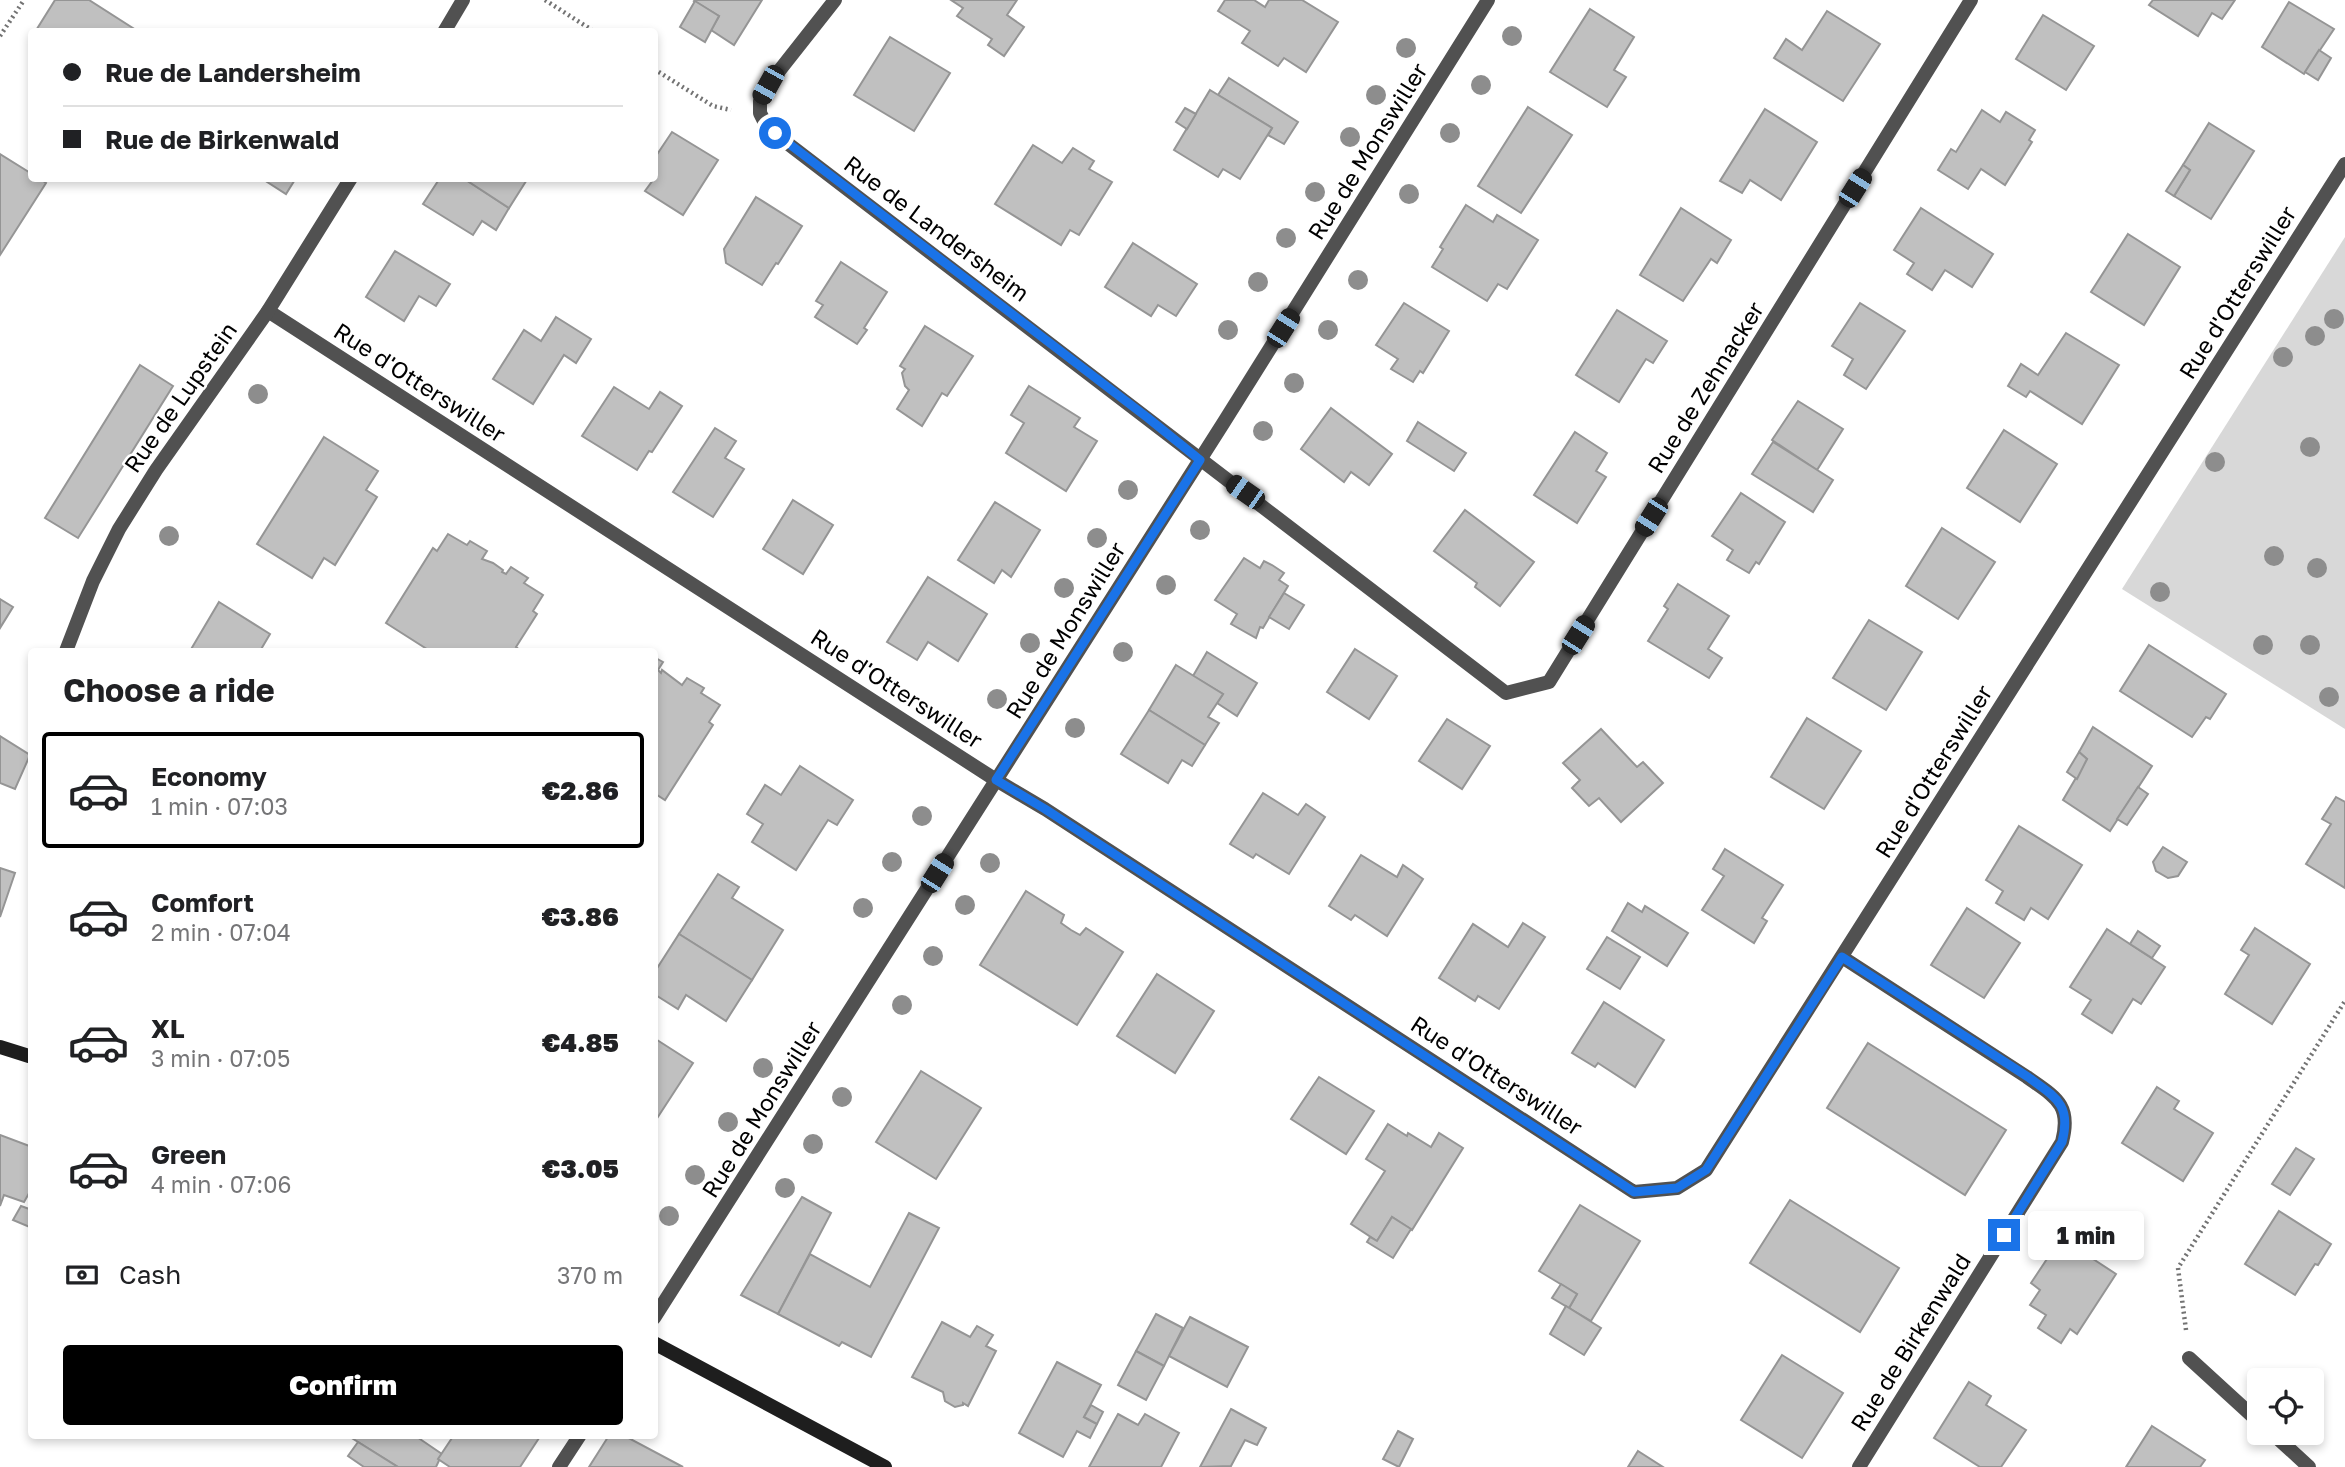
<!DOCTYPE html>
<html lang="en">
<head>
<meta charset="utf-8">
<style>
	body { margin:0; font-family:"Golos Text",sans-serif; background:#f6f6f6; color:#202124; height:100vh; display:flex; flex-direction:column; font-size:26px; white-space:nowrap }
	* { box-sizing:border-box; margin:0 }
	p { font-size:23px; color:#757577 }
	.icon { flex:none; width:38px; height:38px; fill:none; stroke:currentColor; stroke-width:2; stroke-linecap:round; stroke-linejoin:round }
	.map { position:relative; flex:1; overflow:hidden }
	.details { position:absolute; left:28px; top:648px; width:630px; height:791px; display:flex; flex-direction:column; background:#fff; border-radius:7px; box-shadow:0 4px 10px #0003 }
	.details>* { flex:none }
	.guide { position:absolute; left:28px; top:28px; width:630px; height:154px; border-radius:7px; box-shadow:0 4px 10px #0003; display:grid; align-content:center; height:154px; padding:0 35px; background:#fff }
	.tools { position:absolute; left:2247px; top:1368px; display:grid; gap:14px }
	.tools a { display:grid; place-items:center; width:77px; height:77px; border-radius:7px; background:#fff; box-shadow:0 4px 10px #0003; font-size:35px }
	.end { position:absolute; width:32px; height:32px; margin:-16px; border:9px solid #1a73e8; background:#fff; box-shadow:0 0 0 4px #fff }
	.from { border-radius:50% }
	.bubble { position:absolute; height:49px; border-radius:7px; background:#fff; box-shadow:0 4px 10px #0003; font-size:23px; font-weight:800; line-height:49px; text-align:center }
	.car { position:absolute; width:21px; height:42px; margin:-21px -10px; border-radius:9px; box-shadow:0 0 5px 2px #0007; background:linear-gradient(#222 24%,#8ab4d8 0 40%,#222 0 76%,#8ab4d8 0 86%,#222 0) }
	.guide b { display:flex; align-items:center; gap:24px; height:66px; font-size:26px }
	.guide b+b { border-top:2px solid #e0e0e0 }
	.guide i { width:18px; height:18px; background:#202124 }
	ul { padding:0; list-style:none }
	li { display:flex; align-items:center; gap:21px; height:116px; margin:0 14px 10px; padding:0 21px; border:4px solid transparent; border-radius:7px }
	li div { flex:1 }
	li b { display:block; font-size:26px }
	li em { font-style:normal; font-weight:800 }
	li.current { border-color:#000 }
	li>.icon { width:63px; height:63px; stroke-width:1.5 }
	h2 { padding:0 35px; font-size:32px; line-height:84px }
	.pay { display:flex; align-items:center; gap:18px; height:77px; padding:0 35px; font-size:26px }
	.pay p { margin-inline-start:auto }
	.primary-button { display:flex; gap:14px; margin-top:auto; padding:14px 35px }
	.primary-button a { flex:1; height:80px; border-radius:7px; background:#000; color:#fff; font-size:28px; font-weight:800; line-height:80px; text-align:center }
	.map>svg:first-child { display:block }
	.green { fill:#d8d8d8 }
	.building { fill:#c0c0c0; stroke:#959595; stroke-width:2 }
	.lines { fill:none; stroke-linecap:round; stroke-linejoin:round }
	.path { stroke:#737373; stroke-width:4.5; stroke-dasharray:2 3.5; stroke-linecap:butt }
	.lane { stroke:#515151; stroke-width:14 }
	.street { stroke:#515151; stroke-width:14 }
	.secondary { stroke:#1e1e1e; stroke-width:14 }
	.tree { fill:#8d8d8d }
	.route { stroke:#1a73e8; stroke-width:9 }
	.labels { text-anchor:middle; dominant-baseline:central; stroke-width:5; stroke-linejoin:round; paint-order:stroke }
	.street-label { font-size:23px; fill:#000; stroke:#fff }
</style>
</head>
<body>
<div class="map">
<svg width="2345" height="1467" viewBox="0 0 2345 1467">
	<rect width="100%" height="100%" fill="#fff"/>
	<path class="green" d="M2345,237V729L2122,589Z"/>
	<g class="building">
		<path d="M55,0H89L139,32H35Z"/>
		<path d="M695,0H762L734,45L711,30L719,16L694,1Z"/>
		<path d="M951,0H1017L1007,15L1024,27L1004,56L988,45L992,39L957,16L963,8Z"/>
		<path d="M1225,0H1254L1265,7L1269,0H1302L1338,22L1306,72L1284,58L1278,66L1242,43L1250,31L1218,11Z"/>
		<path d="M2153,0H2235L2222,19L2212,13L2198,36L2149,5Z"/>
		<path d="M695,1L719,16L705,42L680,27Z"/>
		<path d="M2289,2L2334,29L2304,74L2262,47Z"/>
		<path d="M1590,9L1634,37L1614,70L1626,77L1607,107L1550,72Z"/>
		<path d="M1827,11L1880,44L1843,101L1774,58L1786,39L1802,50Z"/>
		<path d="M2043,15L2094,46L2066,90L2016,59Z"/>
		<path d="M890,37L950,73L914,131L854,95Z"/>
		<path d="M2319,50L2331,58L2318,80L2305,72Z"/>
		<path d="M1229,78L1298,122L1284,144L1268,135L1272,128L1218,95Z"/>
		<path d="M1210,90L1272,128L1240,179L1223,169L1218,177L1174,150Z"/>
		<path d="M1528,107L1572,135L1521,213L1478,186Z"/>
		<path d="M1185,108L1196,114L1187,129L1176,122Z"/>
		<path d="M1765,109L1817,142L1781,200L1750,180L1742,193L1720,181Z"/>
		<path d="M1982,110L2000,122L2006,112L2035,130L2029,140L2032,142L2005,185L1981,169L1968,189L1938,170L1951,149L1956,152Z"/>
		<path d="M2209,123L2254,151L2211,219L2174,196L2190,170L2183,165Z"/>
		<path d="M672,132L718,160L683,215L645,191L656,176L654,159Z"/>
		<path d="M1033,145L1062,163L1073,148L1094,161L1089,169L1112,182L1079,235L1070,230L1061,245L995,204Z"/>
		<path d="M0,154L32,174V178H39L46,183L0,255Z"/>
		<path d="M2183,165L2190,170L2174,196L2166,191Z"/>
		<path d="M261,178H296L286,194Z"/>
		<path d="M440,178H463L509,208L496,230L482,221L473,235L423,204Z"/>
		<path d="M463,178H528L509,208Z"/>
		<path d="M756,197L802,226L778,264L776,263L762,285L726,263L724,249Z"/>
		<path d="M1466,205L1493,222L1497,215L1538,240L1507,289L1498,284L1487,301L1432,267L1443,249L1440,247Z"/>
		<path d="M1681,208L1731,240L1717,263L1711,259L1683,301L1640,275Z"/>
		<path d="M1921,208L1993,254L1972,287L1945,270L1932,290L1907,274L1914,263L1894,250Z"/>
		<path d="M2128,234L2180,267L2144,325L2091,292Z"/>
		<path d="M1133,243L1197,284L1176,316L1158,305L1151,316L1105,287Z"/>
		<path d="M395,251L450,284L436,306L419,296L404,321L366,297Z"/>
		<path d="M841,262L887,292L864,328L867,330L857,344L815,317L823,305L816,301Z"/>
		<path d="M1404,303L1449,331L1423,373L1420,371L1413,382L1391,369L1398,359L1376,345Z"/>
		<path d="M1860,303L1905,331L1866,389L1844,375L1853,359L1832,346Z"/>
		<path d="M1617,310L1667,341L1653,363L1646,359L1619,402L1576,375Z"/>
		<path d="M556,317L591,339L576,363L564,355L533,404L493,379L524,330L541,341Z"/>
		<path d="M925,326L973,356L947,396L942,393L922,426L897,409L909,390L905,386L902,373L905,369L900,366Z"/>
		<path d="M2066,333L2119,365L2082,424L2030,391L2026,397L2008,386L2021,364L2038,375Z"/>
		<path d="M140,365L173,386L78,538L45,518Z"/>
		<path d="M1029,386L1080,418L1074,427L1097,441L1066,491L1006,453L1024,423L1011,415Z"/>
		<path d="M614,387L649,409L660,392L682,406L652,452L649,451L637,470L582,436Z"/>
		<path d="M1798,401L1843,429L1817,470L1772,440Z"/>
		<path d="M1331,408L1392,454L1369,485L1351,472L1344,482L1301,449Z"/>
		<path d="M1418,422L1466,453L1454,471L1407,441Z"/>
		<path d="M715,428L736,441L725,458L744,469L713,517L673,492Z"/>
		<path d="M2004,430L2057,464L2020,522L1967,488Z"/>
		<path d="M1575,432L1607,453L1596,471L1606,477L1577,523L1534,495Z"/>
		<path d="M324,437L378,471L366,490L377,497L335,565L324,558L312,578L257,544Z"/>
		<path d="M1773,442L1833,480L1813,512L1752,474Z"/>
		<path d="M1741,493L1785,522L1759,564L1756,562L1749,573L1727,560L1733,550L1712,536Z"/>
		<path d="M793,500L833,525L803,574L763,549Z"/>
		<path d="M995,502L1040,530L1011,577L1002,570L994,583L958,560Z"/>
		<path d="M1465,510L1534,562L1500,606L1475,587L1477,583L1434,551Z"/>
		<path d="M1942,528L1995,562L1958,619L1906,586Z"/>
		<path d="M448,534L467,545L470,541L487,551L482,559L493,563L503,570L502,572L506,574L511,567L528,578L524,583L543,595L533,611L537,614L516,647L521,651H430L386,623L433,548L437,551Z"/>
		<path d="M1244,558L1260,568L1264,561L1272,565L1284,573L1279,580L1288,586L1263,628L1260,627L1256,638L1231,624L1237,614L1215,600Z"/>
		<path d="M928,577L987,614L958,661L928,642L917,660L887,642Z"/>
		<path d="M1678,584L1729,616L1708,649L1722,658L1709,678L1648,641L1668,609L1664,606Z"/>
		<path d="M1284,593L1304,605L1289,629L1269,617Z"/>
		<path d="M0,599L13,607L0,628Z"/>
		<path d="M219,602L270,634L260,651H190Z"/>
		<path d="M1869,620L1922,652L1886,710L1833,678Z"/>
		<path d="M2149,645L2226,694L2210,719L2206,717L2192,737L2120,691Z"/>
		<path d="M1355,649L1397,676L1369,719L1327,692Z"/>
		<path d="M1207,652L1257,683L1237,716L1217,703L1223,694L1193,676Z"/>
		<path d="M654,657L663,662L658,670L661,673L662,670L682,685L687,678L704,688L701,693L720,705L709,722L713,725L665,800L654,793Z"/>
		<path d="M1176,665L1223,694L1208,717L1219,723L1205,745L1149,710Z"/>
		<path d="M1149,710L1205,745L1192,766L1182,760L1168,783L1121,754Z"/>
		<path d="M1807,718L1861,751L1824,809L1771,777Z"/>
		<path d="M1447,719L1490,746L1462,789L1419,761Z"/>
		<path d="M2093,727L2152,766L2110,831L2063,800L2087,759L2079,752Z"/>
		<path d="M1601,729L1637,767L1643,762L1663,783L1621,822L1599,798L1589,806L1572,788L1580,780L1563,763Z"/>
		<path d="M0,736L30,755L15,789L0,783Z"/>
		<path d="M2079,752L2087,759L2077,779L2067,772Z"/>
		<path d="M800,766L853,800L837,825L828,820L796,870L752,842L763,824L747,814L765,785L781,795Z"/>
		<path d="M2138,787L2148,794L2127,825L2117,819Z"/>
		<path d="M1263,793L1298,815L1306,804L1325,817L1289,874L1256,854L1253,858L1230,844Z"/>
		<path d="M2336,797L2345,802V888L2306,864L2331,824L2322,819Z"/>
		<path d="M2019,826L2082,865L2048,919L2031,908L2024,920L1996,903L2003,891L1986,880Z"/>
		<path d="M2163,847L2187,862L2178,876L2168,878L2156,871L2153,862Z"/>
		<path d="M1725,849L1783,885L1762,918L1767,921L1754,943L1702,910L1724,876L1713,869Z"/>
		<path d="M1361,855L1397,877L1403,865L1423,879L1387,936L1355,915L1351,920L1329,906Z"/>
		<path d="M0,868L15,873L0,917Z"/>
		<path d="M718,874L739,887L732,898L783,930L752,980L679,934Z"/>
		<path d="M1026,891L1064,915L1061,923L1071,930L1080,935L1086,928L1123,952L1077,1025L980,965Z"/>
		<path d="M1628,903L1642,912L1645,906L1688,933L1667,966L1612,931Z"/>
		<path d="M1967,908L2020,943L1984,998L1931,965Z"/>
		<path d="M1523,923L1545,937L1499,1009L1478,996L1475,1001L1439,978L1473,924L1508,947Z"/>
		<path d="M2255,928L2310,964L2272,1024L2225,994L2249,955L2241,950Z"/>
		<path d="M2107,929L2165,967L2141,1004L2133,999L2112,1033L2082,1014L2091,1000L2070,987Z"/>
		<path d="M2138,931L2160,946L2152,958L2130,944Z"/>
		<path d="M679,934L752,980L726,1021L686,995L678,1009L654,994V973Z"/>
		<path d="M1607,937L1640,957L1620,989L1587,969Z"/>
		<path d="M1157,974L1214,1011L1175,1073L1117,1036Z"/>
		<path d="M1604,1002L1664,1040L1635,1087L1598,1063L1595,1067L1572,1053Z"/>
		<path d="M654,1038L693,1063L654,1123Z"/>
		<path d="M1868,1043L2006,1130L1965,1195L1827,1108Z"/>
		<path d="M921,1071L981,1108L936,1179L876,1142Z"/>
		<path d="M1319,1077L1374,1111L1346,1154L1291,1119Z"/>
		<path d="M2157,1087L2179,1101L2174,1109L2213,1133L2183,1181L2122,1143Z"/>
		<path d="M1388,1124L1407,1136L1408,1133L1431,1147L1439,1133L1463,1148L1412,1230L1392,1217L1377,1241L1351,1224L1385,1171L1366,1159Z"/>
		<path d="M0,1135L32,1147V1188L24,1202L4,1195L0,1206Z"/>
		<path d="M2296,1148L2314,1159L2290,1195L2272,1184Z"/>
		<path d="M802,1197L831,1213L778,1314L741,1295Z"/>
		<path d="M1790,1200L1899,1268L1860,1332L1750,1263Z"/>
		<path d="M1580,1205L1640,1241L1591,1321L1569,1308L1577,1294L1539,1271Z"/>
		<path d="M21,1206L32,1210V1228L13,1220Z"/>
		<path d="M2279,1211L2331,1244L2318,1265L2315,1264L2295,1295L2245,1264Z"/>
		<path d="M909,1213L939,1228L871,1357L842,1342L839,1346L778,1314L810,1254L870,1287Z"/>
		<path d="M1392,1217L1411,1229L1393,1258L1367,1242L1370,1237L1377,1241Z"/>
		<path d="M2061,1238L2116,1274L2077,1334L2070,1329L2061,1343L2038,1328L2046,1315L2030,1305L2040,1290L2031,1283Z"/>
		<path d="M1561,1284L1577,1294L1569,1308L1552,1298Z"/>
		<path d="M1566,1306L1601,1328L1584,1355L1550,1334Z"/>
		<path d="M1156,1314L1183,1328L1164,1366L1136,1351Z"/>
		<path d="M1190,1317L1248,1347L1227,1387L1169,1356Z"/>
		<path d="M942,1322L970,1337L977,1326L993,1335L986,1346L996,1351L968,1406L963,1403V1405L955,1407L945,1401L943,1392L912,1377Z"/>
		<path d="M1136,1351L1164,1366L1146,1400L1118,1385Z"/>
		<path d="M1782,1355L1843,1393L1802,1458L1741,1420Z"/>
		<path d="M1057,1362L1101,1385L1084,1417L1097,1424L1090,1438L1077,1431L1063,1457L1019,1433Z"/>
		<path d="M1969,1382L1991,1396L1986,1405L2026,1430L2001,1467H1980L1934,1438Z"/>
		<path d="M1091,1405L1103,1412L1097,1424L1084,1417Z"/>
		<path d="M1231,1409L1266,1428L1257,1445L1245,1440L1231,1466L1200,1467Z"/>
		<path d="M1118,1414L1138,1425L1145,1414L1179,1433L1161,1467H1089Z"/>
		<path d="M2152,1426L2205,1460L2200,1467H2126Z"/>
		<path d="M1398,1431L1413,1439L1399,1467L1383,1459Z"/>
		<path d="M347,1435H414L442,1454L436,1467H398Z"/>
		<path d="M454,1435H541L520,1467H450L438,1459Z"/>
		<path d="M616,1435H623L683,1467H589L608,1437Z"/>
		<path d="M358,1442L398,1467H364L348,1456Z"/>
		<path d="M1638,1451L1663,1467H1628Z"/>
	</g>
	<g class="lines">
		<g class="path">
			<path d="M545,0L595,32"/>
			<path d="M0,36L24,0"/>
			<path d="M654,69L713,106L731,110"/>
			<path d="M2186,1330L2178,1268L2345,1001"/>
		</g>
		<path class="lane" d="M559,1467L580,1435"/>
		<g class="street">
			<path d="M835,0L768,85L760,101V113L765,123L774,133L1506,693L1549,682L1971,0"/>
			<path d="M444,32L463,0"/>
			<path d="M268,311L996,780L1045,809L1634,1192L1677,1188L1706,1170L2345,164"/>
			<path d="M66,651L93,581L119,529L156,470L268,311L351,178"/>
			<path d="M1842,957L2027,1077C2055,1097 2072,1104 2062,1142L1859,1467"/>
			<path d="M654,1318L1224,422L1488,0"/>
			<path d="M2189,1358L2259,1422"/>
			<path d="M2272,1433L2309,1467"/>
		</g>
		<g class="secondary">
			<path d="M0,1047L32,1057"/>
			<path d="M654,1343L885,1467"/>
		</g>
	</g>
	<g class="tree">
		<circle cx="1512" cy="36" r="10"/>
		<circle cx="1406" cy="48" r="10"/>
		<circle cx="1481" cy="85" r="10"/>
		<circle cx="1376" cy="95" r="10"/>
		<circle cx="1450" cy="133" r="10"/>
		<circle cx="1350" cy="137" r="10"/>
		<circle cx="1315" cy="192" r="10"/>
		<circle cx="1409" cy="194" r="10"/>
		<circle cx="1286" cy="238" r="10"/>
		<circle cx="1358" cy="280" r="10"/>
		<circle cx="1258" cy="282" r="10"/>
		<circle cx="2334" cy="319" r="10"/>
		<circle cx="1228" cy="330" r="10"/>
		<circle cx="1328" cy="330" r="10"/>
		<circle cx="2315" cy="336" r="10"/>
		<circle cx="2283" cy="357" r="10"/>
		<circle cx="1294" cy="383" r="10"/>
		<circle cx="258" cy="394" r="10"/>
		<circle cx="1263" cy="431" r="10"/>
		<circle cx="2310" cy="447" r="10"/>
		<circle cx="2215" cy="462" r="10"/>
		<circle cx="1128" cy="490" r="10"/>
		<circle cx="1200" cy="530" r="10"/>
		<circle cx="169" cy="536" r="10"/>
		<circle cx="1097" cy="538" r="10"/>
		<circle cx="2274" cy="556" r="10"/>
		<circle cx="2317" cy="568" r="10"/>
		<circle cx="1166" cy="585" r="10"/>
		<circle cx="1064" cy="588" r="10"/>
		<circle cx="2160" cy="592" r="10"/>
		<circle cx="1030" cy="643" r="10"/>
		<circle cx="2263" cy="645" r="10"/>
		<circle cx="2310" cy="645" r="10"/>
		<circle cx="1123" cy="652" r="10"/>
		<circle cx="2329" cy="697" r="10"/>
		<circle cx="997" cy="699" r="10"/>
		<circle cx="1075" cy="728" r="10"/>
		<circle cx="922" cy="816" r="10"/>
		<circle cx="892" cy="862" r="10"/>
		<circle cx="990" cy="863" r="10"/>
		<circle cx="965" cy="905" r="10"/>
		<circle cx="863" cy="908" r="10"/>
		<circle cx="933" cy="956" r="10"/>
		<circle cx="902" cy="1005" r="10"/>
		<circle cx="763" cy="1068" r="10"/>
		<circle cx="842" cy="1097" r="10"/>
		<circle cx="728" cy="1122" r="10"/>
		<circle cx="813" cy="1144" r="10"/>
		<circle cx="695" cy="1175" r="10"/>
		<circle cx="785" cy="1188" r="10"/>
		<circle cx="669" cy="1216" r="10"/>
	</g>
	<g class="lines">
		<path class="route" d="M775,133L1148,418L1200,460L996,780L1045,809L1634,1192L1677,1188L1706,1170L1842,957L2028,1077C2055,1097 2072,1104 2062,1142L2004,1235"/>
	</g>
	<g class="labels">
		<g class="street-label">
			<text transform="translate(1367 151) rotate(-58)">Rue de Monswiller</text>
			<text transform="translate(937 228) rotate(37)">Rue de Landersheim</text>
			<text transform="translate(2237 292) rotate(-58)">Rue d'Otterswiller</text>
			<text transform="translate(420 382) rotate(33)">Rue d'Otterswiller</text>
			<text transform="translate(1705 387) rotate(-58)">Rue de Zehnacker</text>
			<text transform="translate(180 397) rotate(-55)">Rue de Lupstein</text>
			<text transform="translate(1065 630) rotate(-58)">Rue de Monswiller</text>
			<text transform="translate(897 688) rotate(33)">Rue d'Otterswiller</text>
			<text transform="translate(1933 771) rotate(-58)">Rue d'Otterswiller</text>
			<text transform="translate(1497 1075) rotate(33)">Rue d'Otterswiller</text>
			<text transform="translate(761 1109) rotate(-58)">Rue de Monswiller</text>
			<text transform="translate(1910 1342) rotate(-58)">Rue de Birkenwald</text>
		</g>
	</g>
</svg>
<div class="tools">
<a><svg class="icon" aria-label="locate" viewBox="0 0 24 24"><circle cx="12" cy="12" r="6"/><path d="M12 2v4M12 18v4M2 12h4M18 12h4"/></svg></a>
</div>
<i class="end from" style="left:775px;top:133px"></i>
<i class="end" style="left:2004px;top:1235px"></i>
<div class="bubble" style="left:2028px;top:1211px;width:116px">1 min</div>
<i class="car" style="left:768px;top:85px;rotate:209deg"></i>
<i class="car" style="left:1855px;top:188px;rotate:32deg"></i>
<i class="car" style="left:1283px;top:328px;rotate:32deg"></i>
<i class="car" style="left:1245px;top:492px;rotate:305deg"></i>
<i class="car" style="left:1651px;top:517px;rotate:212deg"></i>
<i class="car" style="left:1578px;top:635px;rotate:32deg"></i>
<i class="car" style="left:937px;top:873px;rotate:32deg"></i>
<div class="guide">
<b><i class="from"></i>Rue de Landersheim</b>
<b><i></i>Rue de Birkenwald</b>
</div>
<section class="details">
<h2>Choose a ride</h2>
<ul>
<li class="current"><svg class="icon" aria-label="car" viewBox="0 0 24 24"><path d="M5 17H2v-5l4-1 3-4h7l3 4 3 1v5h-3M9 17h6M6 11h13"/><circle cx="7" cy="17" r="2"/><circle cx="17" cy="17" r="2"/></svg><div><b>Economy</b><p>1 min · 07:03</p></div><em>€2.86</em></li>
<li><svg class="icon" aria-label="car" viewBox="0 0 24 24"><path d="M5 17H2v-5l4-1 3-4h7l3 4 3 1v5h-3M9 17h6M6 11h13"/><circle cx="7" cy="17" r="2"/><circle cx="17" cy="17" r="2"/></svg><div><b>Comfort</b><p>2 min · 07:04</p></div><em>€3.86</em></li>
<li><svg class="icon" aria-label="car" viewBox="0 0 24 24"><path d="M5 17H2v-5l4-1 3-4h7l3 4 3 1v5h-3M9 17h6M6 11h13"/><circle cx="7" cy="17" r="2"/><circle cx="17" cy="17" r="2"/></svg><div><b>XL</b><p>3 min · 07:05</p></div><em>€4.85</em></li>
<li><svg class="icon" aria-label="car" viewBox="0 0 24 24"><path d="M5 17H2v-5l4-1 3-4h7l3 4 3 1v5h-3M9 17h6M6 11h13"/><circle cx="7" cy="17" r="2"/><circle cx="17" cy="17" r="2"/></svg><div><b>Green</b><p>4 min · 07:06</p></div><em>€3.05</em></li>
</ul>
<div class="pay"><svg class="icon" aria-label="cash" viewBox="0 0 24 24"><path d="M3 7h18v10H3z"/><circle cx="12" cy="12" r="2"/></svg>Cash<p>370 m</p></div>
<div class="primary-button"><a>Confirm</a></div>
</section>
</div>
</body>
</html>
